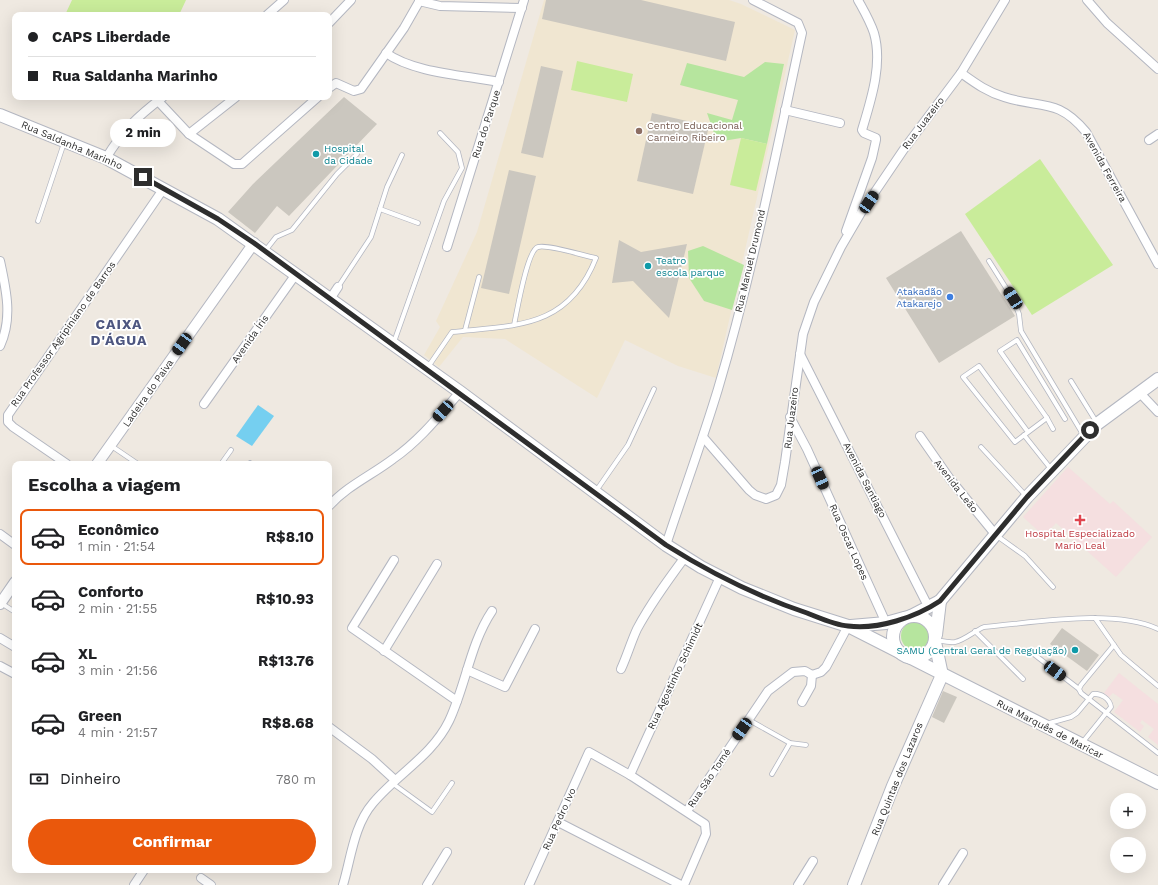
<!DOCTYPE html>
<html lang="pt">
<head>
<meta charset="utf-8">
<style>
	body { margin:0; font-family:"Work Sans",sans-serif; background:#f2f2f2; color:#202124; height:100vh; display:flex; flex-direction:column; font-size:15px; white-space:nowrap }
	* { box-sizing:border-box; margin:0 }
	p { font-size:13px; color:#757577 }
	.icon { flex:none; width:22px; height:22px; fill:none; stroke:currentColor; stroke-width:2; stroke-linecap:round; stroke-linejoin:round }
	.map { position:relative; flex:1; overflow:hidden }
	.drawer { position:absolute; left:12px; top:461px; width:320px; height:412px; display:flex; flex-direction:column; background:#fff; border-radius:8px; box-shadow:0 4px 16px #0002 }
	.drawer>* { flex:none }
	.guide { position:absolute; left:12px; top:12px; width:320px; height:88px; border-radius:8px; box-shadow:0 4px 16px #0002; display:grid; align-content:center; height:88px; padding:0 16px; background:#fff }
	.fabs { position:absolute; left:1110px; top:793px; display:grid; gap:8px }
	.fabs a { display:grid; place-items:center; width:36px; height:36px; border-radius:50%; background:#fff; box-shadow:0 4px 16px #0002; font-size:20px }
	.end { position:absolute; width:18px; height:18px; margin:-9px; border:5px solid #2e2e2e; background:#fff; box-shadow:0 0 0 2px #fff }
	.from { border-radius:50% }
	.bubble { position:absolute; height:28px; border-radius:14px; background:#fff; box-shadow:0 4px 16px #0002; font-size:13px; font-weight:700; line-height:28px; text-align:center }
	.car { position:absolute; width:12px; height:24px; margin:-12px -6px; border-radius:5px; box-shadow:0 0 3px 1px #0007; background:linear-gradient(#222 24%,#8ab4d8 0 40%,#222 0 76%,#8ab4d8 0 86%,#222 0) }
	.guide b { display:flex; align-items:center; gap:14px; height:38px; font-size:15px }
	.guide b+b { border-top:1px solid #e0e0e0 }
	.guide i { width:10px; height:10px; background:#202124 }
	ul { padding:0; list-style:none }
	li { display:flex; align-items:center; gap:12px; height:56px; margin:0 8px 6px; padding:0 8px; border:2px solid transparent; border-radius:8px }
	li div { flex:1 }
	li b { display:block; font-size:15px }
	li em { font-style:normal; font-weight:700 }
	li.active { border-color:#ea580c }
	li>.icon { width:36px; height:36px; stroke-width:1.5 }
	h2 { padding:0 16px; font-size:18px; line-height:48px }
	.pay { display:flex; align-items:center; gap:10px; height:44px; padding:0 16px; font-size:15px }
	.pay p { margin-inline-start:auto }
	.primary-button { display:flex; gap:8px; margin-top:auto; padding:8px 16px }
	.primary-button a { flex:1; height:46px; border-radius:24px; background:#ea580c; color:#fff; font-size:16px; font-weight:700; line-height:46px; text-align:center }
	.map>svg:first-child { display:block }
	.education { fill:#f0e6d1 }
	.medical { fill:#f5dfe0 }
	.green { fill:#b6e59e }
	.pitch { fill:#c9ec9a }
	.water { fill:#75cff0 }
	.building { fill:#cbc7bf }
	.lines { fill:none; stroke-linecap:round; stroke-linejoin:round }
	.service-casing { stroke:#b4b7c1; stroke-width:5.5 }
	.minor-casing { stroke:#b4b7c1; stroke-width:10 }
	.tertiary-casing { stroke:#b4b7c1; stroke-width:12 }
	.secondary-casing { stroke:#b4b7c1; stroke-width:14 }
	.service { stroke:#fff; stroke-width:4 }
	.minor { stroke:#fff; stroke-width:8 }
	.tertiary { stroke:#fff; stroke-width:10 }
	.secondary { stroke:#fff; stroke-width:12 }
	.route { stroke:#2e2e2e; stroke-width:5 }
	.education-dot { fill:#8d6e63; stroke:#fff; stroke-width:1.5 }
	.culture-dot { fill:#0f9aa8; stroke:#fff; stroke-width:1.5 }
	.shop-dot { fill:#3f7fe0; stroke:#fff; stroke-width:1.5 }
	.health-dot { fill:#e0444e; stroke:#fff; stroke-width:1.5 }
	.labels { text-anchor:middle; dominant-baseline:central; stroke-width:3.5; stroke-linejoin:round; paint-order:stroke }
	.street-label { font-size:10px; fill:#2e2e2e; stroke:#fff }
	.education-label { font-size:10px; fill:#785e54; stroke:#fff; text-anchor:start }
	.culture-label { font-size:10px; fill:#0d838f; stroke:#fff; text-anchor:start }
	.shop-label { font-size:10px; fill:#366cbe; stroke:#fff; text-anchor:end }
	.health-label { font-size:10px; fill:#be3a42; stroke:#fff }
	.district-label { font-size:14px; font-weight:bold; letter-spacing:1px; fill:#4d5680; stroke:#fff }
</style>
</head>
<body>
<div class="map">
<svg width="1158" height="885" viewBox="0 0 1158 885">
	<rect width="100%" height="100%" fill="#efe9e1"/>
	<path class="education" d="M544,0H729L741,4L795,30L716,378L678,366L625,340L597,398L505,339L463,337L439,367L424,355L440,327L436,321L477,232Z"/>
	<g class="medical">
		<path d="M1068,467L1110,504L1113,501L1152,537L1116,577L1056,523L1044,536L1023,517Z"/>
		<path d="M1119,673L1158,704V745L1148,737L1154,729L1142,720L1140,723L1144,726L1140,732L1114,712L1123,700L1113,693L1109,697L1104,693Z"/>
	</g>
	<g class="green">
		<path d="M765,62L784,64L767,144L741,138L717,142L707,113L732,120L738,100L680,85L687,63L744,77Z"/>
		<path d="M703,246L744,265L732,310L704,301L689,278L688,251Z"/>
		<circle cx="915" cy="636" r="14"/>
	</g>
	<g class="pitch">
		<path d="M72,0H186L179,15H65Z"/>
		<path d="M577,61L633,74L627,102L571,90Z"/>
		<path d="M741,138L767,144L756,191L730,185Z"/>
		<path d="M1040,159L1113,265L1032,315L965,214Z"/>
	</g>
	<path class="water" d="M258,405L274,416L252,446L236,436Z"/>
	<g class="building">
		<path d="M546,0H641L735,22L726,61L542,19Z"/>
		<path d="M541,66L563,71L543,158L521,153Z"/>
		<path d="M344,97L377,124L289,216L277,206L255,233L228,212L253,184Z"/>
		<path d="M652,113L709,126L693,194L637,181Z"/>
		<path d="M509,170L536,176L509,294L481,288Z"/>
		<path d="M961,231L1015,316L939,363L886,278Z"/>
		<path d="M619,240L641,252L687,244L669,318L633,281L612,283Z"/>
		<path d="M1062,628L1099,655L1087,671L1050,644Z"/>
		<path d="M943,691L957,697L944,723L932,717Z"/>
	</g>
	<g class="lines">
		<g class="service-casing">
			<g id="service">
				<path d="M380,209L418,223"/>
				<path d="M38,221L64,143"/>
				<path d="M265,251L276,237L292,230L337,174L357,154"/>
				<path d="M989,261L1013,299L1019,314L1021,331L1084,436"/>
				<path d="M338,287L371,237L387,187L402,155"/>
				<path d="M465,330L479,277"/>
				<path d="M394,342L444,201L462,168L458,152L440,133"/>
				<path d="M428,367L452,332C516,325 568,329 596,258C584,256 548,244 538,247C527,250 517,312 514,325"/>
				<path d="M1071,381L1097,423"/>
				<path d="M1053,429L1047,418L1000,351L1017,340L1065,419"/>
				<path d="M1028,432L979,366L963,377L1015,442L1047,418"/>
				<path d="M1024,435L1051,469"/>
				<path d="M110,445L138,464"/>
				<path d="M981,447L1027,497"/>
				<path d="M221,464L231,450"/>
				<path d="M249,464L250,463"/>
				<path d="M596,491L628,445L654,389"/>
				<path d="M997,536L1025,556L1053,587"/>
				<path d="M1,603L15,612"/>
				<path d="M1095,618L1121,655L1158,686"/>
				<path d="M975,631L1023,679"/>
				<path d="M936,640C942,641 949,643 955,642C965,640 974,631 984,627C1033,623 1113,608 1158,629"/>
				<path d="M1114,645L1081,685L1079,689L1081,693L1158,753"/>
				<path d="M1031,652L1079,689"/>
				<path d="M749,720L790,743L806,745"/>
				<path d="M1046,724L1071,717L1077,713L1093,694C1101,693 1110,699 1111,707L1082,743"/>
				<path d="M772,774L790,743"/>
				<path d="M392,783L432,812L452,783"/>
			</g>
		</g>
		<g class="minor-casing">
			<g id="minor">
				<path d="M1087,0L1107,23L1158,69"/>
				<path d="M419,1L440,6L522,8"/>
				<path d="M267,15L284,0"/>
				<path d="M329,23L351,0"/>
				<path d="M386,53C414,73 464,75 499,82"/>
				<path d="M961,73C975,83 987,92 1004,97C1040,109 1057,97 1086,132L1158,264"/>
				<path d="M329,88L336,83L354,91L361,89L404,28L420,0"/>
				<path d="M158,101L189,134L234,164H242L318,97"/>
				<path d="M785,110L840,123"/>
				<path d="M189,134L236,97"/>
				<path d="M1149,140L1158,134"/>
				<path d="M106,158C124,129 137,117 163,97"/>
				<path d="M846,231L872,158L876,140V138L864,133L862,130C871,100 883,64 874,33C870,21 864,11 858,0"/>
				<path d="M447,247L524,0"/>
				<path d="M0,261C6,289 13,318 0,346"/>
				<path d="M330,299L338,287"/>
				<path d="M800,354L929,608"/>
				<path d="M1139,392L1158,412"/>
				<path d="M204,404L296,274"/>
				<path d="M790,417L807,449L886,623"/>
				<path d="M920,436L950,479L995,534"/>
				<path d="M703,437L749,490L755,495L766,499L776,495L781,485L785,462L803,334L814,302L841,247L862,211L904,149L961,73L1005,0"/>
				<path d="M67,464L13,427L8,422V415L164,188"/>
				<path d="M329,506C347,486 372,475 393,459C419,441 439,416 460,392"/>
				<path d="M0,534L15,545"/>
				<path d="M666,545C683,493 702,442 718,389C752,275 775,158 800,42L802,33L798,23L753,0"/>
				<path d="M394,560L352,628L457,701"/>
				<path d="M0,638L15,647"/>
				<path d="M384,651L437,564"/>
				<path d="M0,666L15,674"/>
				<path d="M621,669C627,656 631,642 637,629C651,603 668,580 685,557"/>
				<path d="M467,670L505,687L535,629"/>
				<path d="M812,675L821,672L826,667L848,626"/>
				<path d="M802,702L811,686L812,675"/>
				<path d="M329,727L372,759L395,780"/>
				<path d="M630,775L720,577"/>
				<path d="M687,811L768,691L793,672L805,671L812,675"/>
				<path d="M558,822L681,885"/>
				<path d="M201,878L211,885"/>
				<path d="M134,885L144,870"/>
				<path d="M343,885C351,858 354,825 373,803C397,774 432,756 449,721C466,685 470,644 492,611"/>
				<path d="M427,885L447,852"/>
				<path d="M529,885L589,752L630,775L705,824L706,834L684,885"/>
				<path d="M798,885L813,861"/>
				<path d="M943,885L963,853"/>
			</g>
		</g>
		<g class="tertiary-casing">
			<g id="tertiary">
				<path d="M97,464L254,243"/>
				<path d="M0,604L15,582"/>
			</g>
		</g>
		<g class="secondary-casing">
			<g id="secondary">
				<path d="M0,115L106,158L218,219L460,392L666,545L701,567L742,588L794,609L848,626L903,654"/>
				<path d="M911,616L940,601L1027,497L1097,424L1158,379"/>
				<circle cx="914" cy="637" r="21"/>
				<path d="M851,626L886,623L904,618"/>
				<path d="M936,635L940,601"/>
				<path d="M935,642L942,675"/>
				<path d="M907,656L1158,783"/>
				<path d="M854,885L893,786L942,675"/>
			</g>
		</g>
		<use href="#service" class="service"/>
		<use href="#minor" class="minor"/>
		<use href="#tertiary" class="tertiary"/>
		<use href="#secondary" class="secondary"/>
	</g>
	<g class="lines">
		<path class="route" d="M143,177L218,219L254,243L666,545C712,574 756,596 807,613C820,618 835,625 848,626C878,630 916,617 940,601L1027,497L1090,430"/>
	</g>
	<circle class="education-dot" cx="639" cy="131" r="4"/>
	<g class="culture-dot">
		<circle cx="316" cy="154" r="4"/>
		<circle cx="648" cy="266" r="4"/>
		<circle cx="1075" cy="650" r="4"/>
	</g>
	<circle class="shop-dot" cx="950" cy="297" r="4"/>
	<path class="health-dot" d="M1078 514h4v4h4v4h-4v4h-4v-4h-4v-4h4z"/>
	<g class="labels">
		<g class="street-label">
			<text transform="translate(923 123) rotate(-53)">Rua Juazeiro</text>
			<text transform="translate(486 124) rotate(-72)">Rua do Parque</text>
			<text transform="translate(72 145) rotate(23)">Rua Saldanha Marinho</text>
			<text transform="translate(1105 167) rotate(61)">Avenida Ferreira</text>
			<text transform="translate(750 261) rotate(-77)">Rua Manuel Drumond</text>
			<text transform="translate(63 334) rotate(-55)">Rua Professor Agripiniano de Barros</text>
			<text transform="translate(250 339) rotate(-55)">Avenida Íris</text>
			<text transform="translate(148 393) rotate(-55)">Ladeira do Paiva</text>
			<text transform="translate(791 418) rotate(-83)">Rua Juazeiro</text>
			<text transform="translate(865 480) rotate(63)">Avenida Santiago</text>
			<text transform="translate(956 486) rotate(52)">Avenida Leão</text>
			<text transform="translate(849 542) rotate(66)">Rua Oscar Lopes</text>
			<text transform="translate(675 676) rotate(-65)">Rua Agostinho Schimidt</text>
			<text transform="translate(1050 729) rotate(27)">Rua Marquês de Maricar</text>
			<text transform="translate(709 778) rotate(-56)">Rua Sāo Tomé</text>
			<text transform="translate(897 779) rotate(-68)">Rua Quintas dos Lazaros</text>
			<text transform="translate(559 819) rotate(-66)">Rua Pedro Ivo</text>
		</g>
		<g class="education-label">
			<text x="647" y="125">Centro Educacional<tspan x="647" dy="12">Carneiro Ribeiro</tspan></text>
		</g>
		<g class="culture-label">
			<text x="324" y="148">Hospital<tspan x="324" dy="12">da Cidade</tspan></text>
			<text x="656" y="260">Teatro<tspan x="656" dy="12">escola parque</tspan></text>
			<text x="1067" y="650" text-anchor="end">SAMU (Central Geral de Regulação)</text>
		</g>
		<g class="shop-label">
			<text x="942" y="291">Atakadão<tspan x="942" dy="12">Atakarejo</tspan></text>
		</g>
		<g class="health-label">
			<text x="1080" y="533">Hospital Especializado<tspan x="1080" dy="12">Mario Leal</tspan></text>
		</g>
		<g class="district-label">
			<text x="119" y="324">CAIXA<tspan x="119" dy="16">D'ÁGUA</tspan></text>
		</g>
	</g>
</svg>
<div class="fabs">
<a>+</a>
<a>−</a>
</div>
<i class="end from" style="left:1090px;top:430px"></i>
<i class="end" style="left:143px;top:177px"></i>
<div class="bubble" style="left:110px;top:119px;width:66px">2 min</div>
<i class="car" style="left:869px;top:202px;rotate:34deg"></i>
<i class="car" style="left:1013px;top:298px;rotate:327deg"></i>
<i class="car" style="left:182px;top:344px;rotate:216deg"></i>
<i class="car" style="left:443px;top:411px;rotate:222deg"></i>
<i class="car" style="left:820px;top:478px;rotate:156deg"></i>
<i class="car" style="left:1055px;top:671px;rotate:127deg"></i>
<i class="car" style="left:742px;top:729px;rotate:215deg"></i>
<div class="guide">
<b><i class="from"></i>CAPS Liberdade</b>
<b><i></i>Rua Saldanha Marinho</b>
</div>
<section class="drawer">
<h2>Escolha a viagem</h2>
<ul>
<li class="active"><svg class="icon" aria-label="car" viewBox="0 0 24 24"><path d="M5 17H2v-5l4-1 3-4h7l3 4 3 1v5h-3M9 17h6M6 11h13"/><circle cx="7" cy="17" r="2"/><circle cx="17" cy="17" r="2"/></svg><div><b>Econômico</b><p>1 min · 21:54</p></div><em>R$8.10</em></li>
<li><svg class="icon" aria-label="car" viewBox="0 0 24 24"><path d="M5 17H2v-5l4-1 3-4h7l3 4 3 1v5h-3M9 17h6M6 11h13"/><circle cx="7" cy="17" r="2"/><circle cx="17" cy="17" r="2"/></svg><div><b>Conforto</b><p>2 min · 21:55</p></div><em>R$10.93</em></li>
<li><svg class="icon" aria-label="car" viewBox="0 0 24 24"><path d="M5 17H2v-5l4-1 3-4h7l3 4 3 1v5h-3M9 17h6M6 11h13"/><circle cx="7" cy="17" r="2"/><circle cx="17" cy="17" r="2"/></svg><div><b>XL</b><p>3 min · 21:56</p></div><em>R$13.76</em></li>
<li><svg class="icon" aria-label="car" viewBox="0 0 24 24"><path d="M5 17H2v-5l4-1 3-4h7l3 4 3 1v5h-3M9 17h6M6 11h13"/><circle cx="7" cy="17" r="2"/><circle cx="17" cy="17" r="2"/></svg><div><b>Green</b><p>4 min · 21:57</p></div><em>R$8.68</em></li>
</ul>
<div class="pay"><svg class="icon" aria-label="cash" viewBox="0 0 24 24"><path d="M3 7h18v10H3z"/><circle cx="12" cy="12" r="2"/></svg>Dinheiro<p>780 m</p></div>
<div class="primary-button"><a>Confirmar</a></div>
</section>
</div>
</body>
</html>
